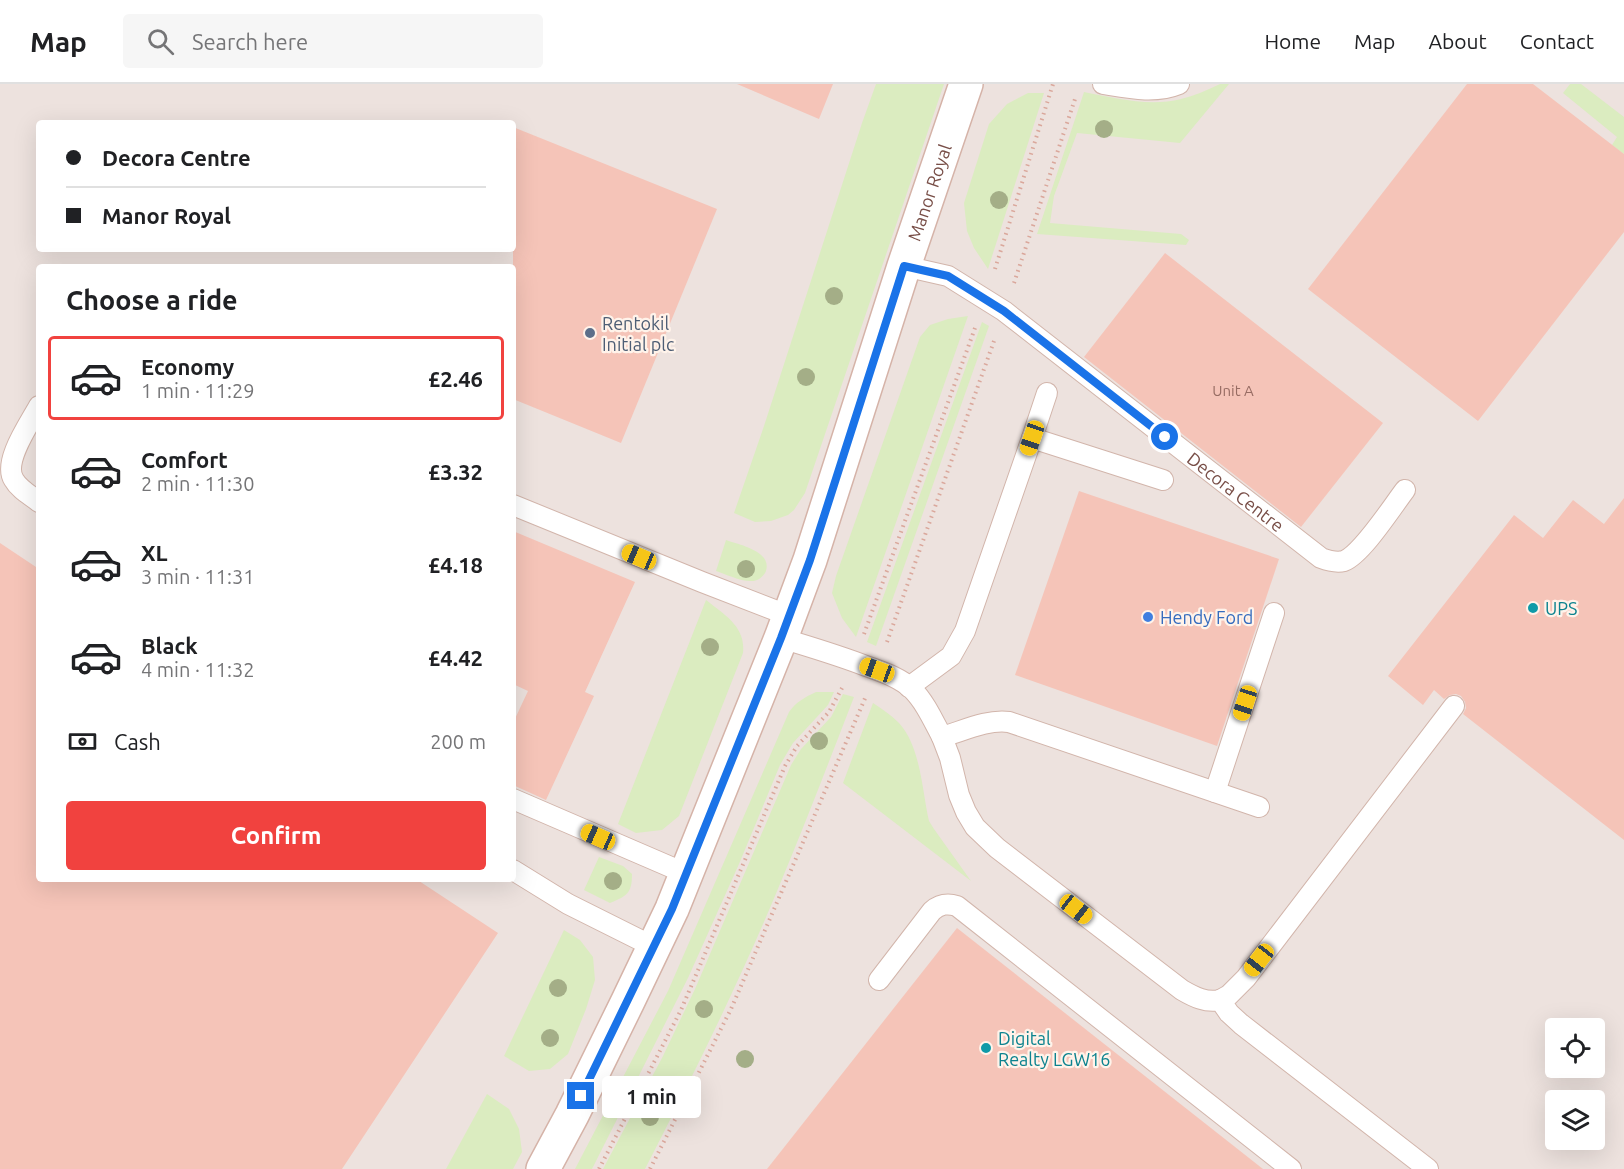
<!DOCTYPE html>
<html lang="en">
<head>
<meta charset="utf-8">
<style>
	body { margin:0; font-family:Ubuntu,sans-serif; background:#f6f6f6; color:#202124; height:100vh; display:flex; flex-direction:column; font-size:22px; white-space:nowrap }
	* { box-sizing:border-box; margin:0 }
	p { font-size:20px; color:#757577 }
	.icon { flex:none; width:33px; height:33px; fill:none; stroke:currentColor; stroke-width:2; stroke-linecap:round; stroke-linejoin:round }
	.map { position:relative; flex:1; overflow:hidden }
	.drawer { position:absolute; left:36px; top:180px; width:480px; height:618px; display:flex; flex-direction:column; background:#fff; border-radius:6px; box-shadow:0 6px 24px #0002 }
	.drawer>* { flex:none }
	.banner { position:absolute; left:36px; top:36px; width:480px; height:132px; border-radius:6px; box-shadow:0 6px 24px #0002; display:grid; align-content:center; height:132px; padding:0 30px; background:#fff }
	.tools { position:absolute; left:1545px; top:934px; display:grid; gap:12px }
	.tools a { display:grid; place-items:center; width:60px; height:60px; border-radius:6px; background:#fff; box-shadow:0 6px 24px #0002; font-size:30px }
	.end { position:absolute; width:27px; height:27px; margin:-14px; border:8px solid #1a73e8; background:#fff; box-shadow:0 0 0 3px #fff }
	.from { border-radius:50% }
	.bubble { position:absolute; height:42px; border-radius:6px; background:#fff; box-shadow:0 6px 24px #0002; font-size:20px; font-weight:700; line-height:42px; text-align:center }
	.car { position:absolute; width:18px; height:36px; margin:-18px -9px; border-radius:8px; box-shadow:0 0 4px 2px #0007; background:linear-gradient(#f5c518 24%,#345 0 40%,#f5c518 0 76%,#345 0 86%,#f5c518 0) }
	.banner b { display:flex; align-items:center; gap:21px; height:57px; font-size:22px }
	.banner b+b { border-top:2px solid #e0e0e0 }
	.banner i { width:15px; height:15px; background:#202124 }
	ul { padding:0; list-style:none }
	li { display:flex; align-items:center; gap:18px; height:84px; margin:0 12px 9px; padding:0 18px; border:3px solid transparent; border-radius:6px }
	li div { flex:1 }
	li b { display:block; font-size:22px }
	li em { font-style:normal; font-weight:700 }
	li.on { border-color:#f1423f }
	li>.icon { width:54px; height:54px; stroke-width:1.5 }
	h2 { padding:0 30px; font-size:27px; line-height:72px }
	.pay { display:flex; align-items:center; gap:15px; height:66px; padding:0 30px; font-size:22px }
	.pay p { margin-inline-start:auto }
	.primary-button { display:flex; gap:12px; margin-top:auto; padding:12px 30px }
	.primary-button a { flex:1; height:69px; border-radius:6px; background:#f1423f; color:#fff; font-size:24px; font-weight:700; line-height:69px; text-align:center }
	header { display:flex; align-items:center; gap:36px; box-sizing:border-box; height:84px; padding:0 30px; background:#fff; border-bottom:2px solid #e0e0e0 }
	header strong { font-size:28px }
	nav { display:flex; gap:33px; margin-inline-start:auto; font-size:21px }
	.search { width:420px; height:54px; background:#f6f6f6; display:flex; align-items:center; gap:15px; box-sizing:border-box; padding:0 21px; border-radius:6px; color:#757577; font-size:22px }
	.map>svg:first-child { display:block }
	.industrial { fill:#ede2de; fill-rule:evenodd }
	.green { fill:#dbecc0 }
	.building { fill:#f5c4b8 }
	.lines { fill:none; stroke-linecap:round; stroke-linejoin:round }
	.lane-casing { stroke:#d2b5ab; stroke-width:22 }
	.secondary-casing { stroke:#d5b3a8; stroke-width:36 }
	.path { stroke:#daa79b; stroke-width:4; stroke-dasharray:1.5 4.5; stroke-linecap:butt }
	.lane { stroke:#fff; stroke-width:20 }
	.secondary { stroke:#fff; stroke-width:33 }
	.tree { fill:#a4ae87 }
	.route { stroke:#1a73e8; stroke-width:8 }
	.service-dot { fill:#5c6f8a; stroke:#fff3ea; stroke-width:2 }
	.culture-dot { fill:#0f9aa8; stroke:#fff3ea; stroke-width:2 }
	.shop-dot { fill:#3f7fe0; stroke:#fff3ea; stroke-width:2 }
	.labels { text-anchor:middle; dominant-baseline:central; stroke-width:4.5; stroke-linejoin:round; paint-order:stroke }
	.number-label { font-size:15px; fill:#976c63 }
	.street-label { font-size:18px; fill:#784e47; stroke:#fff3ea }
	.service-label { font-size:18px; fill:#4e5e75; stroke:#fff3ea; text-anchor:start }
	.culture-label { font-size:18px; fill:#0d838f; stroke:#fff3ea; text-anchor:start }
	.shop-label { font-size:18px; fill:#366cbe; stroke:#fff3ea; text-anchor:start }
</style>
</head>
<body>
<header>
<strong>Map</strong>
<div class="search"><svg class="icon" aria-label="search" viewBox="0 0 24 24"><circle cx="10" cy="10" r="6"/><path d="M15 15l6 6"/></svg>Search here</div>
<nav><a>Home</a><a>Map</a><a>About</a><a>Contact</a></nav>
</header>
<div class="map">
<svg width="1624" height="1085" viewBox="0 0 1624 1085">
	<rect width="100%" height="100%" fill="#feeee3"/>
	<path class="industrial" d="M0,0H1624V1085H0ZM39,39H513V165H39ZM39,183H513V795H39ZM1556,945H1594V984H1556ZM1556,1017H1594V1056H1556Z"/>
	<g class="green">
		<path d="M876,0H944L805,409L794,426L788,431L771,437L755,438L734,429L764,342L862,39Z"/>
		<path d="M1220,0H1229L1180,59L1077,49L1054,112L1050,139L1181,150L1189,156L1186,161L1037,150L1084,8C1115,14 1149,23 1181,15C1194,12 1207,6 1220,0Z"/>
		<path d="M1570,0H1581L1624,33V70L1612,61L1617,53L1563,9Z"/>
		<path d="M1028,9H1044L988,185L974,164L967,147L964,119L989,40L1007,20Z"/>
		<path d="M968,232L856,553L842,534L832,509L836,492L920,253L930,241L948,235Z"/>
		<path d="M982,238L989,242L876,562L867,558Z"/>
		<path d="M726,456C740,461 772,467 766,487C764,492 758,497 752,497C742,498 725,490 716,487Z"/>
		<path d="M706,516C725,531 746,543 743,569L679,732L662,746L636,749L618,740Z"/>
		<path d="M816,608H834L828,621L793,659L780,681L739,780L688,894L592,1085H575L668,907L789,628C796,618 805,613 816,608Z"/>
		<path d="M843,610L854,613C830,675 806,738 780,800C740,897 693,992 645,1085H603L663,972L695,905L791,681L801,665L831,633Z"/>
		<path d="M873,619C882,625 891,631 899,639C921,663 922,707 929,737L934,745L971,797L843,699Z"/>
		<path d="M599,773L623,782L632,790C632,809 627,812 610,819L584,806Z"/>
		<path d="M564,846L580,856L593,873L595,896L586,925L568,970L550,985L529,987L504,972Z"/>
		<path d="M487,1010L509,1025L519,1045L522,1068L513,1085H446Z"/>
	</g>
	<g class="building">
		<path d="M737,0H833L819,35Z"/>
		<path d="M1467,0H1533L1624,70V148L1478,337L1308,205Z"/>
		<path d="M513,43L717,125L621,359L513,315Z"/>
		<path d="M1165,169L1383,339L1301,443L1084,273Z"/>
		<path d="M1079,407L1279,475L1217,662L1015,591Z"/>
		<path d="M1624,414V756L1463,630L1466,624L1465,618L1461,612L1456,610L1450,611L1444,615L1434,606L1423,621L1388,592L1514,431L1543,454L1573,416L1604,440Z"/>
		<path d="M513,447L635,498L585,608L594,612L546,716L513,701V639L528,607L513,600Z"/>
		<path d="M0,459L39,485V795H416L498,849L342,1085H0Z"/>
		<path d="M957,844L1263,1085H767Z"/>
	</g>
	<g class="lines">
		<g class="lane-casing">
			<g id="lane">
				<path d="M1103,0C1128,4 1155,10 1179,0"/>
				<path id="s1" d="M904,182L948,192L1004,227L1321,474C1329,477 1336,479 1344,477C1362,470 1392,423 1405,406"/>
				<path d="M39,322C30,339 2,378 14,396C19,405 30,411 39,418"/>
				<path d="M1032,354L1047,309"/>
				<path d="M513,421L702,498L790,532"/>
				<path d="M781,554C810,563 838,571 866,582C882,588 899,593 912,605C925,618 933,636 942,653C963,647 987,635 1009,638L1259,723"/>
				<path d="M909,603L951,572L965,547L1032,354L1163,396"/>
				<path d="M942,653L950,674L959,711L966,728L975,743L997,764L1182,906C1194,913 1206,919 1220,916L1229,929L1241,940L1428,1085"/>
				<path d="M1215,708L1274,529"/>
				<path d="M513,715L687,790"/>
				<path d="M513,786L568,820L654,863"/>
				<path d="M879,896L932,827C940,820 947,819 957,822L1291,1085"/>
				<path d="M1220,916L1229,911L1246,894L1454,622"/>
			</g>
		</g>
		<g class="secondary-casing">
			<g id="secondary">
				<path id="s2" d="M543,1085L572,1031L628,917L672,825L781,554L810,476L904,182L966,0"/>
			</g>
		</g>
		<g class="path">
			<path d="M995,185L1053,0"/>
			<path d="M1014,199L1076,12"/>
			<path d="M864,550L975,244"/>
			<path d="M887,558L994,257"/>
			<path d="M599,1085L681,926L785,682L797,662L829,628L842,604"/>
			<path d="M650,1085L731,925L866,612"/>
		</g>
		<use href="#lane" class="lane"/>
		<use href="#secondary" class="secondary"/>
	</g>
	<g class="tree">
		<circle cx="1104" cy="45" r="9"/>
		<circle cx="999" cy="116" r="9"/>
		<circle cx="834" cy="212" r="9"/>
		<circle cx="806" cy="293" r="9"/>
		<circle cx="746" cy="485" r="9"/>
		<circle cx="710" cy="563" r="9"/>
		<circle cx="819" cy="657" r="9"/>
		<circle cx="613" cy="797" r="9"/>
		<circle cx="558" cy="904" r="9"/>
		<circle cx="704" cy="925" r="9"/>
		<circle cx="550" cy="954" r="9"/>
		<circle cx="745" cy="975" r="9"/>
		<circle cx="650" cy="1033" r="9"/>
	</g>
	<g class="lines">
		<path class="route" d="M581,1012L672,825L781,554L810,476L904,182L948,192L1004,227L1165,353"/>
	</g>
	<circle class="service-dot" cx="590" cy="249" r="6"/>
	<g class="culture-dot">
		<circle cx="1533" cy="524" r="6"/>
		<circle cx="986" cy="964" r="6"/>
	</g>
	<circle class="shop-dot" cx="1148" cy="533" r="6"/>
	<g class="labels">
		<g class="number-label">
			<text x="1233" y="306">Unit A</text>
		</g>
		<g class="street-label">
			<text stroke="none"><textPath href="#s2" startOffset="1052">Manor Royal</textPath></text>
			<text stroke="none"><textPath href="#s1" startOffset="405">Decora Centre</textPath></text>
		</g>
		<g class="service-label">
			<text x="602" y="239">Rentokil<tspan x="602" dy="21">Initial plc</tspan></text>
		</g>
		<g class="culture-label">
			<text x="1545" y="524">UPS</text>
			<text x="998" y="954">Digital<tspan x="998" dy="21">Realty LGW16</tspan></text>
		</g>
		<g class="shop-label">
			<text x="1160" y="533">Hendy Ford</text>
		</g>
	</g>
</svg>
<div class="tools">
<a><svg class="icon" aria-label="locate" viewBox="0 0 24 24"><circle cx="12" cy="12" r="6"/><path d="M12 2v4M12 18v4M2 12h4M18 12h4"/></svg></a>
<a><svg class="icon" aria-label="layers" viewBox="0 0 24 24"><path d="M12 4l9 5-9 5-9-5zM3 14l9 5 9-5"/></svg></a>
</div>
<i class="end from" style="left:1165px;top:353px"></i>
<i class="end" style="left:581px;top:1012px"></i>
<div class="bubble" style="left:602px;top:992px;width:99px">1 min</div>
<i class="car" style="left:1032px;top:354px;rotate:199deg"></i>
<i class="car" style="left:639px;top:473px;rotate:293deg"></i>
<i class="car" style="left:877px;top:586px;rotate:290deg"></i>
<i class="car" style="left:1245px;top:619px;rotate:198deg"></i>
<i class="car" style="left:598px;top:753px;rotate:294deg"></i>
<i class="car" style="left:1076px;top:825px;rotate:128deg"></i>
<i class="car" style="left:1259px;top:876px;rotate:218deg"></i>
<div class="banner">
<b><i class="from"></i>Decora Centre</b>
<b><i></i>Manor Royal</b>
</div>
<section class="drawer">
<h2>Choose a ride</h2>
<ul>
<li class="on"><svg class="icon" aria-label="car" viewBox="0 0 24 24"><path d="M5 17H2v-5l4-1 3-4h7l3 4 3 1v5h-3M9 17h6M6 11h13"/><circle cx="7" cy="17" r="2"/><circle cx="17" cy="17" r="2"/></svg><div><b>Economy</b><p>1 min · 11:29</p></div><em>£2.46</em></li>
<li><svg class="icon" aria-label="car" viewBox="0 0 24 24"><path d="M5 17H2v-5l4-1 3-4h7l3 4 3 1v5h-3M9 17h6M6 11h13"/><circle cx="7" cy="17" r="2"/><circle cx="17" cy="17" r="2"/></svg><div><b>Comfort</b><p>2 min · 11:30</p></div><em>£3.32</em></li>
<li><svg class="icon" aria-label="car" viewBox="0 0 24 24"><path d="M5 17H2v-5l4-1 3-4h7l3 4 3 1v5h-3M9 17h6M6 11h13"/><circle cx="7" cy="17" r="2"/><circle cx="17" cy="17" r="2"/></svg><div><b>XL</b><p>3 min · 11:31</p></div><em>£4.18</em></li>
<li><svg class="icon" aria-label="car" viewBox="0 0 24 24"><path d="M5 17H2v-5l4-1 3-4h7l3 4 3 1v5h-3M9 17h6M6 11h13"/><circle cx="7" cy="17" r="2"/><circle cx="17" cy="17" r="2"/></svg><div><b>Black</b><p>4 min · 11:32</p></div><em>£4.42</em></li>
</ul>
<div class="pay"><svg class="icon" aria-label="cash" viewBox="0 0 24 24"><path d="M3 7h18v10H3z"/><circle cx="12" cy="12" r="2"/></svg>Cash<p>200 m</p></div>
<div class="primary-button"><a>Confirm</a></div>
</section>
</div>
</body>
</html>
